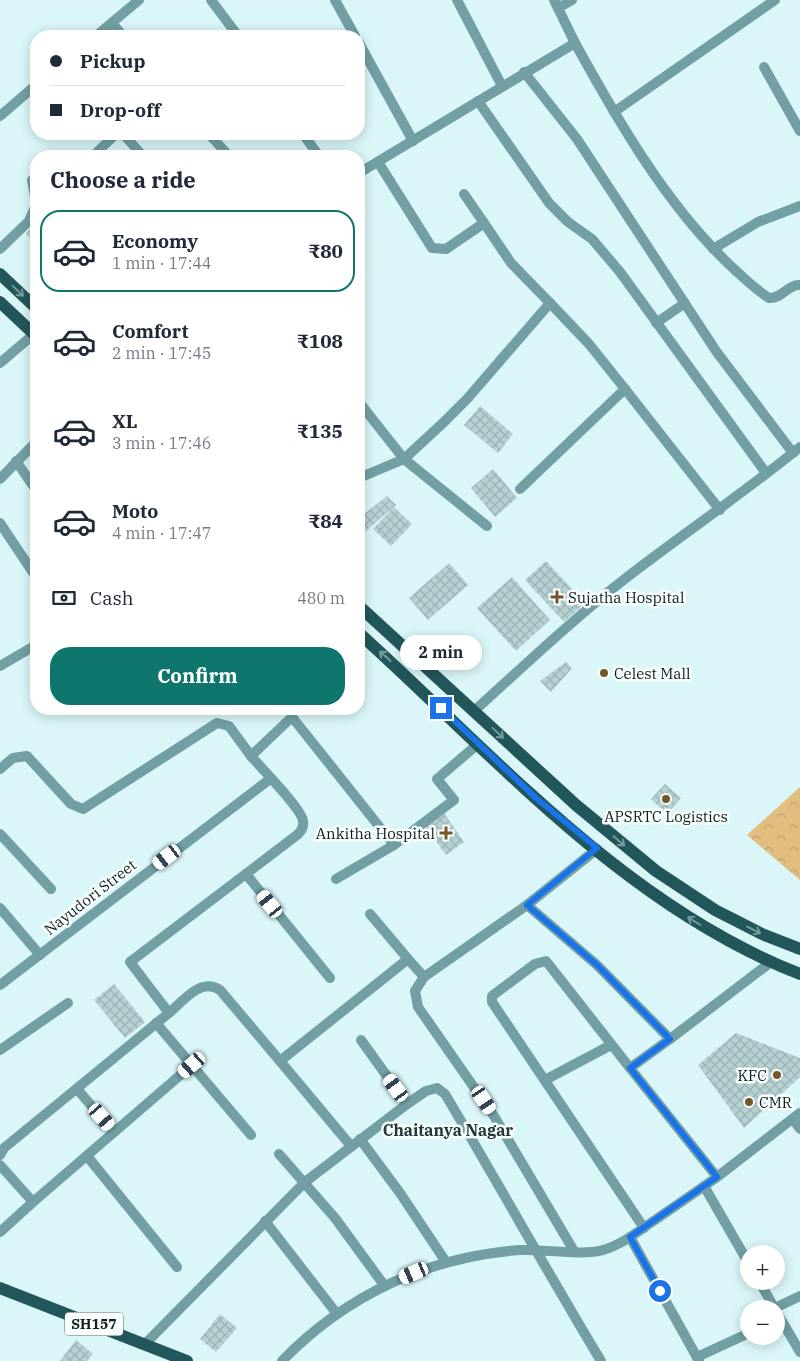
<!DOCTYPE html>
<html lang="en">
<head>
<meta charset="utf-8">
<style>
	body { margin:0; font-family:"IBM Plex Serif",serif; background:#f6f6f7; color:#1f2937; height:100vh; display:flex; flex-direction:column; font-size:19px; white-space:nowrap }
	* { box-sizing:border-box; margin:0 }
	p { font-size:16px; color:#747a83 }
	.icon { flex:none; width:28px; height:28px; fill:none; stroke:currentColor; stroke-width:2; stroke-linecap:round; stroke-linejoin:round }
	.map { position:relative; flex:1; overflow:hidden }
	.sheet { position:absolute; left:30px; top:150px; width:335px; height:565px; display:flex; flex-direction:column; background:#fff; border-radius:20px; box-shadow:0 2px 12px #0003 }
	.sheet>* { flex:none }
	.top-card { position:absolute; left:30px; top:30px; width:335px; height:110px; border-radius:20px; box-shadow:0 2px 12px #0003; display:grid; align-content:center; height:110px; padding:0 20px; background:#fff }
	.controls { position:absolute; left:740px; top:1245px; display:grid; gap:10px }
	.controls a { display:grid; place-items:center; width:45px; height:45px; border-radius:50%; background:#fff; box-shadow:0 2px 12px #0003; font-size:25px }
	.end { position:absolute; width:22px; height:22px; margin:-11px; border:6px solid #1a73e8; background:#fff; box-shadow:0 0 0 2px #fff }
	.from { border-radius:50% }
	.bubble { position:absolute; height:35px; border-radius:18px; background:#fff; box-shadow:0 2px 12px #0003; font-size:16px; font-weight:700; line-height:35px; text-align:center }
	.car { position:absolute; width:15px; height:30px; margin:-15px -8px; border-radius:6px; box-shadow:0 0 4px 1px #0007; background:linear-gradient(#fff 24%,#345 0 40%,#fff 0 76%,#345 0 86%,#fff 0) }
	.top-card b { display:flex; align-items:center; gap:18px; height:48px; font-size:19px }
	.top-card b+b { border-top:1px solid #e0e1e3 }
	.top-card i { width:12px; height:12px; background:#1f2937 }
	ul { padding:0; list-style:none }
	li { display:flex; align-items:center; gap:15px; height:82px; margin:0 10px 8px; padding:0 10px; border:2px solid transparent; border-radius:20px }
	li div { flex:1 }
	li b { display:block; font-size:19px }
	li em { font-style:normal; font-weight:700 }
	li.current { border-color:#0f766e }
	li>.icon { width:45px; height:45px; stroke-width:1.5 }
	h2 { padding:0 20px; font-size:22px; line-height:60px }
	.pay { display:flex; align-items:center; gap:12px; height:55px; padding:0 20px; font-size:19px }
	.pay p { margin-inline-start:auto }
	.cta { display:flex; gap:10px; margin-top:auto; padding:10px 20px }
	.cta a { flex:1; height:58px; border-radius:20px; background:#0f766e; color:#fff; font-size:20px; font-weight:700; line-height:58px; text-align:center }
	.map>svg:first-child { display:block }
	.forest { fill:url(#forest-crowns) }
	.building { fill:url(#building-cross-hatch) }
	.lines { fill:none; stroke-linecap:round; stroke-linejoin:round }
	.minor { stroke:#719fa3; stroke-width:10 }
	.primary { stroke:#21575b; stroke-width:12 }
	.oneway { stroke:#779a9c }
	.route { stroke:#1a73e8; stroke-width:6 }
	.poi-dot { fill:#715729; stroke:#f9fefe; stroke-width:2 }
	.labels { text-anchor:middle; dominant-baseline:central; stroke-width:5; stroke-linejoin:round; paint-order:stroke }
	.shield { fill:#f9fefe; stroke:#596162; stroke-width:1 }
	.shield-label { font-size:14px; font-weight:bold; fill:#141e1f }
	.poi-label { font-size:15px; fill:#141e1f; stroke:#f9fefe; text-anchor:start }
	.street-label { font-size:15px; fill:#141e1f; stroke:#f9fefe }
	.neighbourhood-label { font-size:16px; font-weight:bold; fill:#22383a; stroke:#f9fefe }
</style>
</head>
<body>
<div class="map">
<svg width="800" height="1361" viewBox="0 0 800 1361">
	<defs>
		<pattern id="forest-crowns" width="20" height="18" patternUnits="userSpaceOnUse" patternTransform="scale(1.25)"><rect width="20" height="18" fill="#e1bd7f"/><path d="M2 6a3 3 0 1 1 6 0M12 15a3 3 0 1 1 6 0" fill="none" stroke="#c0a26d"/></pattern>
		<pattern id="building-cross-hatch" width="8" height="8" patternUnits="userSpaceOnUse" patternTransform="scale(1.25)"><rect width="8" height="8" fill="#b7d1d3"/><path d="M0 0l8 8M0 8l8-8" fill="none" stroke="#9cb3b5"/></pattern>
	</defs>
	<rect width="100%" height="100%" fill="#daf6f8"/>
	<path class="forest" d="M800,787V880L747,835Z"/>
	<g class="building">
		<path d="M36,223V244L26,234Z"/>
		<path d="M480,406L513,434L498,453L464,425Z"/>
		<path d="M493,469L517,498L495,517L471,488Z"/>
		<path d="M387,496L396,505L359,537V518Z"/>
		<path d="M394,507L412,524L391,546L373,529Z"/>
		<path d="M546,561L585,603L564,622L525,580Z"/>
		<path d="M449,563L468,585L428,620L409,598Z"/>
		<path d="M512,577L550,620L516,651L477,608Z"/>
		<path d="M566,662L572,668L551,692L540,681Z"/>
		<path d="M665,784L681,798L667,814L651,799Z"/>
		<path d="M442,810L464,842L446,855L423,823Z"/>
		<path d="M114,984L145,1022L125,1038L94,1000Z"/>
		<path d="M736,1033L800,1058V1077L744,1128L698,1065Z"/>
		<path d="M220,1314L237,1328L216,1352L200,1339Z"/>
		<path d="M76,1340L93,1354L87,1361H60Z"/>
	</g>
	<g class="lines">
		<g class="minor">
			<path d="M211,0L238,36"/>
			<path d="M335,0L355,36"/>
			<path d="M457,0L502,86"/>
			<path d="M554,0L575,43"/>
			<path d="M558,8L572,0"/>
			<path d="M112,23L123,36"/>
			<path d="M96,36L139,0"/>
			<path d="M359,43L413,141"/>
			<path d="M764,67L800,131"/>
			<path d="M524,72L577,139L716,351L793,453"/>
			<path d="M478,101L549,203L568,222L592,239L620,272L766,473"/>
			<path d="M614,112L775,0"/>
			<path d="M0,116L36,85"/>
			<path d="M123,134L143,156"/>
			<path d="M209,134L229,156"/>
			<path d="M303,134L319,156"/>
			<path d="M93,156L116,134"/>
			<path d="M378,162L432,248L446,249L484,223L511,263L550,303"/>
			<path d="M359,173L575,43C618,121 668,208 734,269C745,279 756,290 769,298C782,299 788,284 800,285"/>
			<path d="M32,180L36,202"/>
			<path d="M464,194L484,223"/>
			<path d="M0,249L29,221L36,205"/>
			<path d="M713,249L758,222L800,206"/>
			<path d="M656,323L685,303"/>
			<path d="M0,363L34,334"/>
			<path d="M359,402L404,459L487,526"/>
			<path d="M16,461L36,490"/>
			<path d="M359,478L404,459L444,422L467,399L550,303L589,344L625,389"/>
			<path d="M0,479L36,442"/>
			<path d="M520,489L625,389L720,510"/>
			<path d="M0,523L36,577"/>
			<path d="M0,666L36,645"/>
			<path d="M474,711C524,666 573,619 626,578C684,533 744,493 800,447"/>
			<path d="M251,756C261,768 302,809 303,821C304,827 302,831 297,835L130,962L169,1013C183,1001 201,977 220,990L280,1061L408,959L424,977L527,905L597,965L670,1039L630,1068L717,1177L800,1113"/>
			<path d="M0,769L13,758L27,756L71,804L83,809L217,723L229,726L251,756L292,717L394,845L454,800L437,779L478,744"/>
			<path d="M0,834L51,889"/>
			<path d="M246,874L330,978"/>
			<path d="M336,879L394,845"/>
			<path d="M527,905L597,849"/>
			<path d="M0,908L40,955"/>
			<path d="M370,914L408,959"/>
			<path d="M424,977L415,991L418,1007L494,1116L574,1251"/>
			<path d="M0,985L270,779"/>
			<path d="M156,1023L251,1135"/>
			<path d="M670,1039L771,962"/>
			<path d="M361,1040L407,1104"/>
			<path d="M0,1050L68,1003"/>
			<path d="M280,1061L351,1146"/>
			<path d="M630,1068L546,961L535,964L492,996V1002L644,1228"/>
			<path d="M545,1080L611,1045"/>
			<path d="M77,1089L114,1132"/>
			<path d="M793,1119L800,1129"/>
			<path d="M360,1139L400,1193L446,1262"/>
			<path d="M279,1154L335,1218L384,1285"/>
			<path d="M0,1155L4,1148L169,1013"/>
			<path d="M87,1156L177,1267"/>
			<path d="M0,1165L33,1202L0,1232"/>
			<path d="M704,1186L749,1264"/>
			<path d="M33,1202L192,1065"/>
			<path d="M265,1221L337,1314"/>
			<path d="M630,1237L699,1361"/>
			<path d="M759,1281L775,1309"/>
			<path d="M775,1308L800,1296"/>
			<path d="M776,1311L800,1352"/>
			<path d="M145,1344L305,1182L407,1104L426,1091L437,1088L445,1094C498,1183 548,1273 601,1361"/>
			<path d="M697,1357L749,1333"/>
			<path d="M282,1361C346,1295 428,1257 520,1250C544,1249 582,1256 603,1250C621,1245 636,1233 652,1222C674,1207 696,1192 717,1177"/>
		</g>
		<g class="primary">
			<path d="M0,274L36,308"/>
			<path d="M0,302L36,336"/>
			<path d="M359,606L576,805L656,871L715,910L762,934L800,949"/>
			<path d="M359,633C495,756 625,906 800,974"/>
			<path d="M0,1288L187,1361"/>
		</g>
	</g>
	<defs><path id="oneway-shaft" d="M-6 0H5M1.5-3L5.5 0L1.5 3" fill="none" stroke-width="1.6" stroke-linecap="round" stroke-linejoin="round" transform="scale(1.25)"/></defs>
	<g class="oneway">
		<use href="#oneway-shaft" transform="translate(18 291) rotate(43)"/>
		<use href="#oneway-shaft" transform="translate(385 656) rotate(-138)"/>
		<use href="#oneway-shaft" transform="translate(498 733) rotate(43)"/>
		<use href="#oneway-shaft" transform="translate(619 841) rotate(41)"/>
		<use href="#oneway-shaft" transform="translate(694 921) rotate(-148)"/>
		<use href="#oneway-shaft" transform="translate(754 930) rotate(27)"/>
	</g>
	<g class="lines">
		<path class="route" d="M441,708L536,798L597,848L527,905L597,965L670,1039L630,1068L717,1177L630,1237L660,1291"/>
	</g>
	<g class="poi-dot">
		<path d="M554.5 589.5h5v5h5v5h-5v5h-5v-5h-5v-5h5z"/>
		<circle cx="604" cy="673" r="5"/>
		<circle cx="666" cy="799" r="5"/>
		<path d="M443.5 825.5h5v5h5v5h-5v5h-5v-5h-5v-5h5z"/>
		<circle cx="777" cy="1075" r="5"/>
		<circle cx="749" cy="1102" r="5"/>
	</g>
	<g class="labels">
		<rect class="shield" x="65" y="1312.5" width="58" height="23" rx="4"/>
		<g class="shield-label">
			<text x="94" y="1324">SH157</text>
		</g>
		<g class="poi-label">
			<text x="568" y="597">Sujatha Hospital</text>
			<text x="614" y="673">Celest Mall</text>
			<text x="666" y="816" text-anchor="middle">APSRTC Logistics</text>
			<text x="435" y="833" text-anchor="end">Ankitha Hospital</text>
			<text x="767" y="1075" text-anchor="end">KFC</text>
			<text x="759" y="1102">CMR</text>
		</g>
		<g class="street-label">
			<text transform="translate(90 897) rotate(-38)">Nayudori Street</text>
		</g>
		<g class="neighbourhood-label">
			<text x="448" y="1130">Chaitanya Nagar</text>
		</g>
	</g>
</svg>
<div class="controls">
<a>+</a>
<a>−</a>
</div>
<i class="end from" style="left:660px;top:1291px"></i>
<i class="end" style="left:441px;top:708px"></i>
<div class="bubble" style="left:400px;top:635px;width:82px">2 min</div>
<i class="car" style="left:167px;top:857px;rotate:233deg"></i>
<i class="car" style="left:270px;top:904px;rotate:321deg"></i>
<i class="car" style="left:192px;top:1065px;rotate:229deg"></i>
<i class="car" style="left:396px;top:1088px;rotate:324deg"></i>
<i class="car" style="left:484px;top:1100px;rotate:146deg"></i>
<i class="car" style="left:102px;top:1117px;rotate:139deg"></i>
<i class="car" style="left:414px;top:1273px;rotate:247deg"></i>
<div class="top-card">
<b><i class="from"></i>Pickup</b>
<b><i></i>Drop-off</b>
</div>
<section class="sheet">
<h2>Choose a ride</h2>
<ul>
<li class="current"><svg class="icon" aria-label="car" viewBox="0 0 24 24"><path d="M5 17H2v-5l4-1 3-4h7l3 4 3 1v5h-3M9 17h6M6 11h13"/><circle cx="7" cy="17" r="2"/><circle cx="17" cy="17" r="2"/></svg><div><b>Economy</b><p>1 min · 17:44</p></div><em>₹80</em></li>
<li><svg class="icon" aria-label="car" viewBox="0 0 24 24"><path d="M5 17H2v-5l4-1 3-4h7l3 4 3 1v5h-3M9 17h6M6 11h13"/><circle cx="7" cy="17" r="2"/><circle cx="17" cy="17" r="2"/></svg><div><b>Comfort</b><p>2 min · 17:45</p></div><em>₹108</em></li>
<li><svg class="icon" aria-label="car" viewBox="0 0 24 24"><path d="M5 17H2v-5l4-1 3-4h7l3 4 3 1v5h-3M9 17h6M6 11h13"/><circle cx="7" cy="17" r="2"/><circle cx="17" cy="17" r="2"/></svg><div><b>XL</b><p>3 min · 17:46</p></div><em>₹135</em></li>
<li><svg class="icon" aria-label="car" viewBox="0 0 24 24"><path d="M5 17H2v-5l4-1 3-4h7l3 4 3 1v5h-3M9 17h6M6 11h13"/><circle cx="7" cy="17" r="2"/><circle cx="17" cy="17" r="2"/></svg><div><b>Moto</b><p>4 min · 17:47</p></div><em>₹84</em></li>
</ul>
<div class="pay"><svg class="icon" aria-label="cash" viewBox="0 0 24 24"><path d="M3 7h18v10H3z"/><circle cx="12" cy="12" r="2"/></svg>Cash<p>480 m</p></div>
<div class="cta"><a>Confirm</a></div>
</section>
</div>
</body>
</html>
